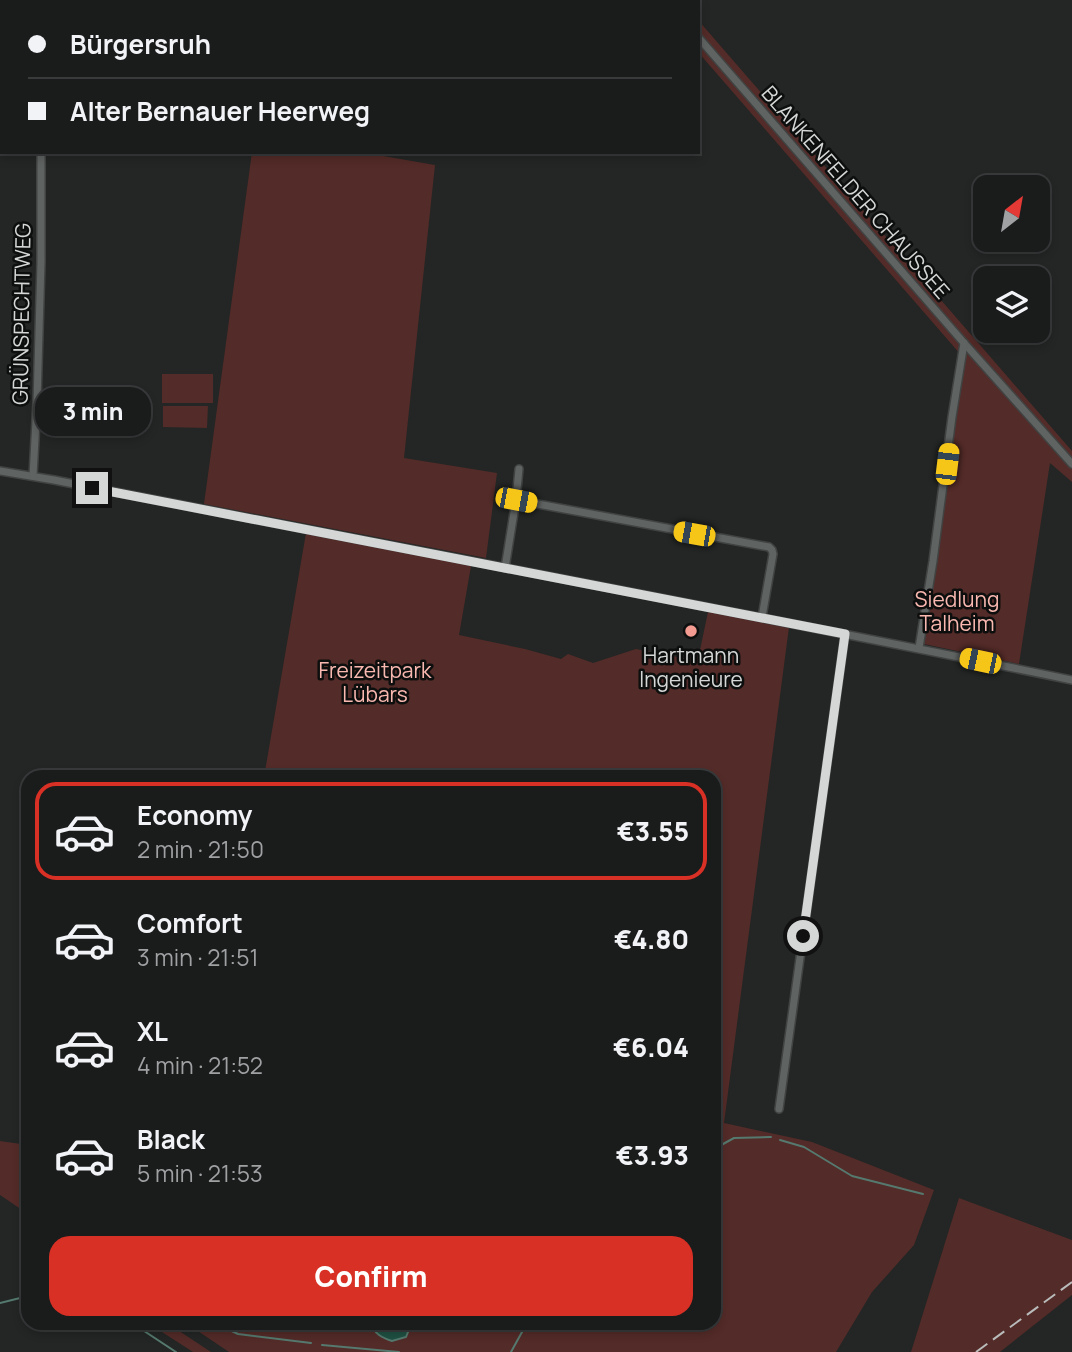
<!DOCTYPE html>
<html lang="en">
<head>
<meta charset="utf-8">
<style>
	body { margin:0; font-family:Manrope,sans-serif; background:#272929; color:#f1f3f6; height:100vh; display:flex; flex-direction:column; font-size:26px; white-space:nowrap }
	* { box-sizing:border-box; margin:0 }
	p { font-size:23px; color:#9fa1a3 }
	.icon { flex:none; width:38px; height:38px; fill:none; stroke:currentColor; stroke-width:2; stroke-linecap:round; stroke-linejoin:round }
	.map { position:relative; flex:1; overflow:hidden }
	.details { position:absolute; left:21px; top:770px; width:700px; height:560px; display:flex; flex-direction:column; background:#1a1c1c; border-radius:21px; box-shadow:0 4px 10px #0003,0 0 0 2px #383a3b }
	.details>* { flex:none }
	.hud { position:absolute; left:0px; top:0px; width:700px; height:154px; box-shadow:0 4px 10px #0003,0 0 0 2px #383a3b; display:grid; align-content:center; height:154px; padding:0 28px; background:#1a1c1c }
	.needle { width:46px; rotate:31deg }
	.tools { position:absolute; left:973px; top:175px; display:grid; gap:14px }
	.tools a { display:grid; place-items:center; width:77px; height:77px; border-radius:14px; background:#1a1c1c; box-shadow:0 4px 10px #0003,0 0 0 2px #383a3b; font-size:35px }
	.end { position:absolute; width:32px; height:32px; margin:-16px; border:9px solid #d4d7d6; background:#111; box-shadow:0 0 0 4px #111 }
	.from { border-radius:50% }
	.bubble { position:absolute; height:49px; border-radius:21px; background:#1a1c1c; box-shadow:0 4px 10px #0003,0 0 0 2px #383a3b; font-size:23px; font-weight:800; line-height:49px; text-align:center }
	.car { position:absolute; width:21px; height:42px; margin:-21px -10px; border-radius:9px; box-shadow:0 0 5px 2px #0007; background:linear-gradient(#f5c518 24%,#345 0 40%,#f5c518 0 76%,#345 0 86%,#f5c518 0) }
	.hud b { display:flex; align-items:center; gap:24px; height:66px; font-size:26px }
	.hud b+b { border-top:2px solid #383a3b }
	.hud i { width:18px; height:18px; background:#f1f3f6 }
	ul { padding:12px 0 0; list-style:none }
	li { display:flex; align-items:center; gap:21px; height:98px; margin:0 14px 10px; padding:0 14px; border:4px solid transparent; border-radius:21px }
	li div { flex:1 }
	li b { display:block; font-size:26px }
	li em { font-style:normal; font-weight:800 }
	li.current { border-color:#d93025 }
	li>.icon { width:63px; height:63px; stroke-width:1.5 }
	.action { display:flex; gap:14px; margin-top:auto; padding:14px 28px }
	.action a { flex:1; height:80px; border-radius:21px; background:#d93025; color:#fff; font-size:28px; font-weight:800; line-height:80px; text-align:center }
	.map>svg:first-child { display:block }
	.green { fill:#532b28 }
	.water { fill:#1f5142; stroke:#55796e; stroke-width:2 }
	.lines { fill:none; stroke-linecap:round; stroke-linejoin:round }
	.stream { stroke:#55796e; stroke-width:2 }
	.minor-casing { stroke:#404342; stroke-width:10 }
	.minor { stroke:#5f6361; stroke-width:7 }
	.rail { stroke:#b9bcbb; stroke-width:2; stroke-dasharray:14 7; stroke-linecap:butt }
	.route { stroke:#d4d7d6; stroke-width:9 }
	.poi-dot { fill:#f59c92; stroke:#0d0f0e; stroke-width:2.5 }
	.labels { text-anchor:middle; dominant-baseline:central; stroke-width:5; stroke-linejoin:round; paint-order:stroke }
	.street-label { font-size:21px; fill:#d4d7d6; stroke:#0d0f0e }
	.park-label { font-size:21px; fill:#f9b8b0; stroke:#0d0f0e }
	.poi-label { font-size:21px; fill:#d4d7d6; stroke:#0d0f0e }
</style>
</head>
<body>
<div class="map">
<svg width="1072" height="1352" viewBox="0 0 1072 1352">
	<rect width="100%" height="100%" fill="#232625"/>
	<g class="green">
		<path d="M698,20L1072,451V482L1050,463L1019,664L919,643L961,355L698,52Z"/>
		<path d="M252,152H360L435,165L404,458L497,473L486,558L204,504Z"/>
		<rect x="162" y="374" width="51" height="29"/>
		<path d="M163,406H208L207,428L163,427Z"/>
		<path d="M306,533L471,566L459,635L525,649L561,659L568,654L593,663L636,649L688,659L690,649L700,650L708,612L789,627L724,1123L812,1142L934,1190L914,1245L872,1292L836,1352H229L186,1323H714V777H264Z"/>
		<path d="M0,1141L28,1145V1214L0,1195Z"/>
		<path d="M959,1198L1072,1240V1295L1000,1352H911Z"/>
		<path d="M148,1323H167L211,1352H193Z"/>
	</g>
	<path class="water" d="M372,1323H409L410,1327L406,1337L392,1341C383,1338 373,1334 372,1323Z"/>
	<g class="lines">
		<g class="stream">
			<path d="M780,1140L804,1147L852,1176L923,1194"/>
			<path d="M714,1149L734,1138L771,1137"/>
			<path d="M0,1303L28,1296"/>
			<path d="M132,1323L176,1352"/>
			<path d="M215,1323L238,1334L311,1343"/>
			<path d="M322,1345L399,1352"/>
			<path d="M511,1352L527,1323"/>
		</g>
		<g class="minor-casing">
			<g id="minor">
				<path d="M42,0L45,1L49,0"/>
				<path d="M666,0L668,2"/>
				<path d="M698,37L964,343L1072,464"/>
				<path d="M0,71H2"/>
				<path d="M0,471L54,480C393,547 733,610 1072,680"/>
				<path d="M33,476L37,402L41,262V152"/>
				<path d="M516,500L769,547L772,550L773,554L762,617"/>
				<path d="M505,568L516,500L519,469"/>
				<path d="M919,648L933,561L952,417L964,343"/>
				<path d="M779,1109L845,634"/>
			</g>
		</g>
		<use href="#minor" class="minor"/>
		<path class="rail" d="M976,1352L1072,1282"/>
	</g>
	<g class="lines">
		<path class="route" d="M92,488C343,538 594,584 845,634L803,936"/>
	</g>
	<circle class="poi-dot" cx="691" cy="631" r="7"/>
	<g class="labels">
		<g class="street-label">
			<text transform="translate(856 192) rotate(49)">BLANKENFELDER CHAUSSEE</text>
			<text transform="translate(21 314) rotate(-89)">GRÜNSPECHTWEG</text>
		</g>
		<g class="park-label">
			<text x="957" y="599">Siedlung<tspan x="957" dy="24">Talheim</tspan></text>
			<text x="375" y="670">Freizeitpark<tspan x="375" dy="24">Lübars</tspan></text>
		</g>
		<g class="poi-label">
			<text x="691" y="655">Hartmann<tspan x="691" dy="24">Ingenieure</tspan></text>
		</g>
	</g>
</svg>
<div class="tools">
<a><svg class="needle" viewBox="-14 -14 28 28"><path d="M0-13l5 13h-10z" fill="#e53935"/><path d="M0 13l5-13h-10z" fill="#9fa1a3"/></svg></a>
<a><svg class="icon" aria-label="layers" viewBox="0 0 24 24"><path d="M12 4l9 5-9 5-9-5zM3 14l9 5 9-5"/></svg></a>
</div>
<i class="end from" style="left:803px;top:936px"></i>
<i class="end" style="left:92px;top:488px"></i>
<div class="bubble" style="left:35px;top:387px;width:116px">3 min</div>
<i class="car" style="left:947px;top:464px;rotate:7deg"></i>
<i class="car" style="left:516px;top:500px;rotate:101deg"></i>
<i class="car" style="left:694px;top:534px;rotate:280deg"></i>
<i class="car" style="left:980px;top:661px;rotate:282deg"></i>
<div class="hud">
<b><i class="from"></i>Bürgersruh</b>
<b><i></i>Alter Bernauer Heerweg</b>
</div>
<section class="details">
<ul>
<li class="current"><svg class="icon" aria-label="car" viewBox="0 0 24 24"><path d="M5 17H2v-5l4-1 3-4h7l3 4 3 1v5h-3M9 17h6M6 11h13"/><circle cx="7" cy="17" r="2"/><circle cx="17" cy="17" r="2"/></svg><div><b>Economy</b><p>2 min · 21:50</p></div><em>€3.55</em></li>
<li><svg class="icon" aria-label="car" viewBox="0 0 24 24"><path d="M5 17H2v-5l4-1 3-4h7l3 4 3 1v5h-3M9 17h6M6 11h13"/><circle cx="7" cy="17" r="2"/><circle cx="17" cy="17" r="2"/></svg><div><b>Comfort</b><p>3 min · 21:51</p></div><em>€4.80</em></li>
<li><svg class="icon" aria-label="car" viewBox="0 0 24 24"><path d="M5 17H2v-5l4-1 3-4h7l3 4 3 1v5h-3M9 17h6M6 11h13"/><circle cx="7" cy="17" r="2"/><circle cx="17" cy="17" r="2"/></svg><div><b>XL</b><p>4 min · 21:52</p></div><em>€6.04</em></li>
<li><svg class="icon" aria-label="car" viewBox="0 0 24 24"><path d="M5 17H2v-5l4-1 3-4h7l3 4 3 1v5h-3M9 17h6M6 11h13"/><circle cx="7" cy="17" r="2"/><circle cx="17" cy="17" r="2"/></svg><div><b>Black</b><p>5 min · 21:53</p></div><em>€3.93</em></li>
</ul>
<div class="action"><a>Confirm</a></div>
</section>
</div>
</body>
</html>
